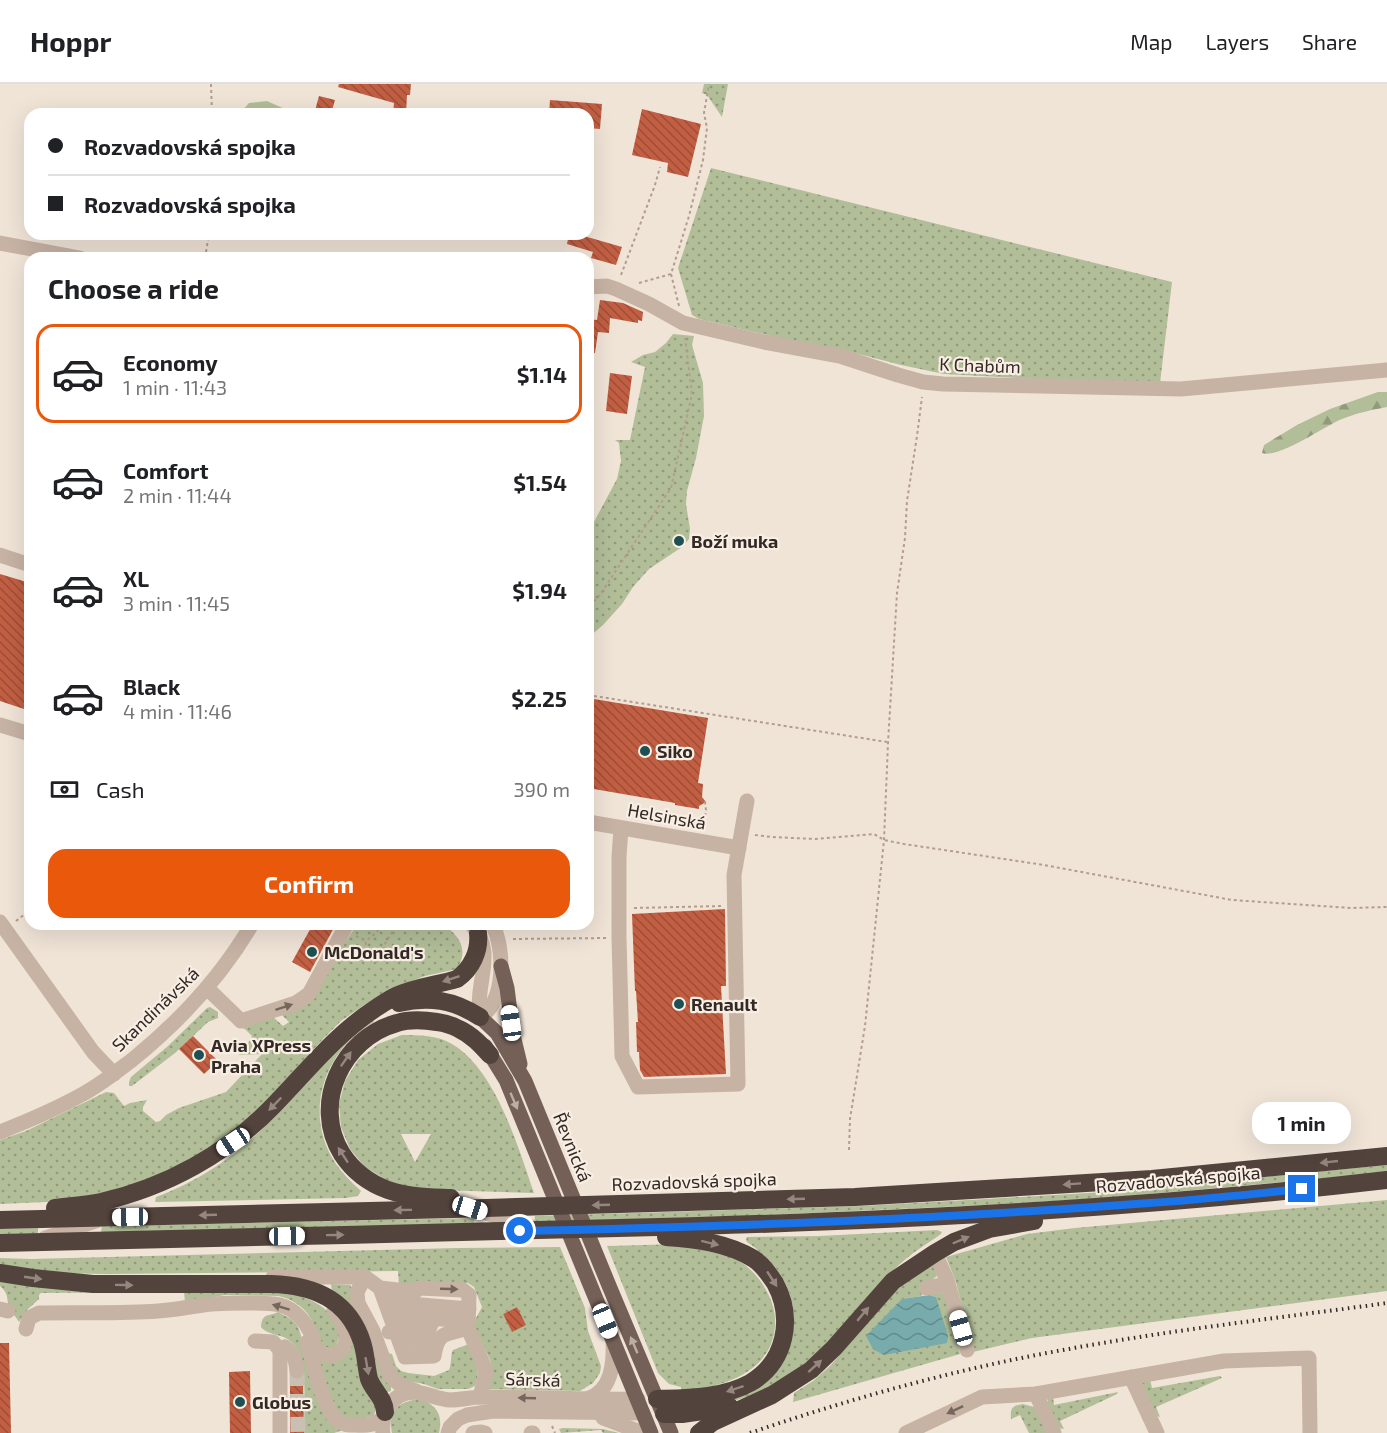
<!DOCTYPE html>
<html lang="en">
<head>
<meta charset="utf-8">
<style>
	body { margin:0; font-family:"Exo 2",sans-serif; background:#f2f2f2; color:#202124; height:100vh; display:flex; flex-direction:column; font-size:22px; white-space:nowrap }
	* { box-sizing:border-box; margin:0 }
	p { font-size:20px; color:#757577 }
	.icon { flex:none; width:33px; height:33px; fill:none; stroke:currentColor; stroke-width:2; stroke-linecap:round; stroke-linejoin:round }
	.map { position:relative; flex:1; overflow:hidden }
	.sheet { position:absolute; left:24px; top:168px; width:570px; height:678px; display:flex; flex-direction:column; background:#fff; border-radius:18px; box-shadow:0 6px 24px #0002 }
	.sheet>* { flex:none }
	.banner { position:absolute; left:24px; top:24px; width:570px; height:132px; border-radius:18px; box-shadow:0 6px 24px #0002; display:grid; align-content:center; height:132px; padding:0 24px; background:#fff }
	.end { position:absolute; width:27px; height:27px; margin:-14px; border:8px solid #1a73e8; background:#fff; box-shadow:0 0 0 3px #fff }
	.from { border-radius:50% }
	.bubble { position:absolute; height:42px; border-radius:18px; background:#fff; box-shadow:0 6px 24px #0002; font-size:20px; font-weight:700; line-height:42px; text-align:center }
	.car { position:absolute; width:18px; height:36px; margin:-18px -9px; border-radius:8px; box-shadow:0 0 4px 2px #0007; background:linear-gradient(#fff 24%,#345 0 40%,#fff 0 76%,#345 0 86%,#fff 0) }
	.banner b { display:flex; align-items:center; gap:21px; height:57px; font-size:22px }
	.banner b+b { border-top:2px solid #e0e0e0 }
	.banner i { width:15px; height:15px; background:#202124 }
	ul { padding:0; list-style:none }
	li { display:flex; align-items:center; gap:18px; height:99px; margin:0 12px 9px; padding:0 12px; border:3px solid transparent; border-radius:18px }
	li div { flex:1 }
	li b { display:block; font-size:22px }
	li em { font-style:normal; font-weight:700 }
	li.selected { border-color:#ea580c }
	li>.icon { width:54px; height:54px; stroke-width:1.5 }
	h2 { padding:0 24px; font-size:27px; line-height:72px }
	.pay { display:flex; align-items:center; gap:15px; height:66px; padding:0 24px; font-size:22px }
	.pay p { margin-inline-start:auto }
	.primary-button { display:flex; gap:12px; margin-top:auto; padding:12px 24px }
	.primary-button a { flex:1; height:69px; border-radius:18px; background:#ea580c; color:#fff; font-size:24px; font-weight:700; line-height:69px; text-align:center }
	header { display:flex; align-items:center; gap:36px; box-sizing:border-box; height:84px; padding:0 30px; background:#fff; border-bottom:2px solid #e0e0e0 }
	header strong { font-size:28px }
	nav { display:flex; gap:33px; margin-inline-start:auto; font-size:21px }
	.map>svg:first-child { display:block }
	.green { fill:url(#green-dots); fill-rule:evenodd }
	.forest { fill:url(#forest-firs) }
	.pitch { fill:#b2be98 }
	.water { fill:url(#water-waves) }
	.building { fill:url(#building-back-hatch) }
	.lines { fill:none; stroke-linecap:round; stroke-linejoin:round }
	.minor-tunnel { stroke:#cabfb3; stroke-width:15; stroke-dasharray:15 8; stroke-linecap:butt }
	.path { stroke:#b39d8e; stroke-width:2; stroke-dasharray:3 3; stroke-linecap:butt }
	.minor { stroke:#c7b3a4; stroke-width:15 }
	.major { stroke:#746057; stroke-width:15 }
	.highway { stroke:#53433d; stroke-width:18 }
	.rail { stroke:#332925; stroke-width:4; stroke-dasharray:1.5 4.5; stroke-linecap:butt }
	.oneway { fill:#95877f }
	.oneway2 { fill:#76675e }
	.oneway3 { fill:#bdaea4 }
	.route { stroke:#1a73e8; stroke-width:8 }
	.poi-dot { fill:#1d5052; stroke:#f8eee3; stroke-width:2 }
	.labels { text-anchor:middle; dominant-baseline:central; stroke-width:4.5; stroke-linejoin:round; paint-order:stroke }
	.street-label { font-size:18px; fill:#332925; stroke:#f8eee3 }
	.poi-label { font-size:18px; font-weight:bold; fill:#332925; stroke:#f8eee3; text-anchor:start }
</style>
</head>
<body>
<header>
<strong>Hoppr</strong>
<nav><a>Map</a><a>Layers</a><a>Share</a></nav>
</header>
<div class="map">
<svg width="1387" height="1349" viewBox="0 0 1387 1349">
	<defs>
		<pattern id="green-dots" width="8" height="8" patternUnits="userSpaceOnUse" patternTransform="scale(1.5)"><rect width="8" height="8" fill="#b2be98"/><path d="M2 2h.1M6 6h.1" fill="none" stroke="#919a7c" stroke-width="1.8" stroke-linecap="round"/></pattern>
		<pattern id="forest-firs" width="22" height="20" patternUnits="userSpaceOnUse" patternTransform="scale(1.5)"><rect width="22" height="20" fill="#b2be98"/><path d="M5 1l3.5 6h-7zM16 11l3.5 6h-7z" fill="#919a7c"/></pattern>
		<pattern id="water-waves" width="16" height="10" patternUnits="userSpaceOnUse" patternTransform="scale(1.5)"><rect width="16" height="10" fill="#77abac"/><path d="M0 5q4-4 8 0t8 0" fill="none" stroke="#628b8c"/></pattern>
		<pattern id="building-back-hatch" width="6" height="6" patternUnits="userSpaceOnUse" patternTransform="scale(1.5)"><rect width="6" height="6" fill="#c25f43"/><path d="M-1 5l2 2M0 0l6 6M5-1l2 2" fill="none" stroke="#9e4e38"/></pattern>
	</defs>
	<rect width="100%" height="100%" fill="#f0e4d7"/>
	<g class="green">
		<path d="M704,0H728L722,33L707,11L702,9Z"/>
		<path d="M711,84L1172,198L1160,299L1071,297L944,290L901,281L843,266L784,255L699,235L692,231L678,184Z"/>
		<path d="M673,250L694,252L692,261L703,299L704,332L696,374L687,407L686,420L690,445L689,455L682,463L649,485L633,503L622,520L603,541L588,554V449L617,395L621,377L619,359L615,356H630L645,283L631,278L643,271L655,268L666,259Z"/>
		<path d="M357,840H443C460,853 469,865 457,885L425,892L397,903L364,921L341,937L323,955L253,1031L217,1061L145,1100L69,1117L0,1120V1056L26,1047L106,1008L114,1009L124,1022L130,1019L147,1016L143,1023V1027L156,1038L160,1037L166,1031L179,1024L226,1008L262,970L239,971L251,955L252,952L246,946L240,942L271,931L283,942L289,938L279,928L303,918L308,920L332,879Z"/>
		<path d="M210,923L218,928V934L208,938L175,969L132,1002H129V998L131,993L168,962L207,924Z"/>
		<path d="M373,936L374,938C324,966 302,1030 336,1080C343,1090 352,1099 361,1107L358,1112L346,1114L155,1118L156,1113C194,1099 234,1074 263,1044C299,1007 330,964 373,936Z"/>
		<path d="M402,951C419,951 437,951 452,960C496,986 518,1063 534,1109L407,1105L385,1095L365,1083L350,1065L341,1043L339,1020L345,997L358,976L378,960ZM401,1050H431L415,1078Z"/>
		<path d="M1387,1081V1088L1361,1091L1105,1114L986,1121L745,1132L534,1138L535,1132L861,1122L986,1115L1105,1108Z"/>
		<path d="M1387,1116V1207L1032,1254L973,1268L956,1198L946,1173L1027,1150L1075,1144Z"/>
		<path d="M475,1134L473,1140L103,1149L101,1147L102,1142Z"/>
		<path d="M38,1144V1150L0,1151V1145Z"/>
		<path d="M937,1146L942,1148L941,1150C927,1160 913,1168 900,1180C875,1202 855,1231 832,1255C806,1282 775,1304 740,1315C729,1319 718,1320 708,1323L776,1287C800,1256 800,1214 775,1183C767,1173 757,1165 747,1158L746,1156L747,1153L819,1152Z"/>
		<path d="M680,1160C692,1163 704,1166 716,1168C720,1169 726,1170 730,1171C744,1178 759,1192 766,1206C774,1220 777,1234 774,1250C766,1291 718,1304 682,1307L681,1303L669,1300L658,1289L607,1162Z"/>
		<path d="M560,1163L585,1224L588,1247L601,1282L600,1289L593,1299L580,1307L488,1305L493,1288L490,1276L474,1242L475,1236L482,1223L474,1203L468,1199L399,1202L398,1187L108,1190L40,1189L0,1183V1174L31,1175L457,1164ZM517,1223L525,1241L512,1247L503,1230Z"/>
		<path d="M932,1181L935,1183L937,1192L921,1204L922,1212L902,1215L936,1213L929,1211C939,1206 943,1206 948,1217L960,1270L793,1318L794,1309L813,1297L830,1282L897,1205L919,1185Z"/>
		<path d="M0,1195L279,1205C297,1211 319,1216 332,1232C336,1236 338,1244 340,1250L336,1262L332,1265L319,1261C316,1253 315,1241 310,1233C303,1222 290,1214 278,1212L225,1211L185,1218L184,1208L41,1209L39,1211V1215L28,1225L19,1238C16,1233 10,1227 8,1220C7,1212 7,1208 0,1202Z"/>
		<path d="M331,1200L350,1201L351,1203L391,1302V1307L385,1309L332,1209Z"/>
		<path d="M278,1228L291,1235L297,1241L300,1248L306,1270L343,1346L334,1349H304C304,1330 307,1284 299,1268C297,1264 294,1260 290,1257C281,1249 268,1252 261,1243C262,1228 269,1233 278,1228Z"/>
		<path d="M350,1250L376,1323L374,1332L349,1338L335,1328L315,1274L320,1276Z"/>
		<path d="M469,1260C475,1276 482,1285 475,1302L468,1305H438L424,1300L408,1297L396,1290L388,1269L392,1270L396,1282L401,1287L408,1289L434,1292L449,1286C452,1279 450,1272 453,1266Z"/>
		<path d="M1220,1292L1222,1294L1156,1323L1160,1333L1157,1332L1142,1300L1143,1297L1150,1295L1152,1304Z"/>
		<path d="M1118,1308L1117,1310L1060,1337L1064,1345L1059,1344L1048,1320V1315L1053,1312L1054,1321Z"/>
		<path d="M420,1315C437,1321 443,1331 439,1349H392C387,1326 399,1317 420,1315Z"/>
		<path d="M1023,1320L1034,1323L1047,1349H1029L1020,1331L1011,1335C1010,1324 1012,1322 1023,1320Z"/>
		<path d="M563,1344L603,1345L619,1349H603L601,1346L561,1349L559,1345Z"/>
	</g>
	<path class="forest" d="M1378,308H1387V323C1371,326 1357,329 1342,335C1325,342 1278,375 1262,369L1264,361L1297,341L1330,325Z"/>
	<path class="pitch" d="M267,17L296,30H239L249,19Z"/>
	<path class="water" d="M929,1211L936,1213L948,1252L947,1259L884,1271L873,1265L866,1252L902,1215Z"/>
	<g class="building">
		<path d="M339,0H411L410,11H407L406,30H393L394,19L338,3Z"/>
		<path d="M319,12L335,16L331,30H314Z"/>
		<path d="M550,16L602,20L600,45L588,44V30H549Z"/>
		<path d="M642,25L701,40L688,93L667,88L668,79L632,71Z"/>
		<path d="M569,150H577L622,163L616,181L591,174L593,168L567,160Z"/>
		<path d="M600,216L623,219L643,228L642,237L638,236V239L610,234L609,249L598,248L595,269H588V235L597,236Z"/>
		<path d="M610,289L632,292L627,330L606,327Z"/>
		<path d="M0,490L30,499V627L0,617Z"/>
		<path d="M588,614L708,634L698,699L703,700L702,713L706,718L699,722V725L675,721V719L588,704Z"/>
		<path d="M725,825L726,902H721L726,990L644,993L640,986L639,968H637L636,938H638L636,907H635L632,830Z"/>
		<path d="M313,840H336L310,888L292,878Z"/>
		<path d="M193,952L218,977L204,990L179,965Z"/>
		<path d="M517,1223L526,1241L512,1248L503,1230Z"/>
		<path d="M0,1259H9L11,1349H0Z"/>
		<path d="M250,1287L251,1349H230L229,1288Z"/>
		<path d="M290,1293L297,1297L303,1294L304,1349H290Z"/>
	</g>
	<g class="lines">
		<path class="minor-tunnel" d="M297,1287L298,1349"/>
		<g class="path">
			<path d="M211,0L212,30"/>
			<path d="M205,174L209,150"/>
			<path d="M621,191L655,101L660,83"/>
			<path d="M639,199L671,190"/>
			<path d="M679,222L671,190L689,132L703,76L707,44L704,29L709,0"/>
			<path d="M588,520L597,515L671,404L692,310L685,254"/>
			<path d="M588,611L887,658"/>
			<path d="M703,744L706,726L705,718H704"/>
			<path d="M755,751L771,753L816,755L874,750L884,756L904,760L1044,781L1232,816L1351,824L1387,823"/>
			<path d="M634,824L721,822"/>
			<path d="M16,837L30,826"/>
			<path d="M381,840L377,848L366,857C364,870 368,884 384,874V861L393,847L392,840"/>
			<path d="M356,852L366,857"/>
			<path d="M513,855L606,854"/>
			<path d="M849,1066L850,1035L865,942L884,756L888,659L897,509L905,454L907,417L917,352L922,313"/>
			<path d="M552,1342L555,1349"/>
		</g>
		<g class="minor">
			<path d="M0,159L80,174"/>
			<path d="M588,203L607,202L616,205L649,220L683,239L764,258L840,272L898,291L923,298L943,300L1181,305L1387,286"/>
			<path d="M0,471L30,481"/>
			<path d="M0,641L30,650"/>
			<path d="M588,738L739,764"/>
			<path d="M621,744L619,773V853L622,972L638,1003L738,1000L734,791L747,717"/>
			<path d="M0,838L93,968L114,990"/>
			<path d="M471,840C491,862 483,883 480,908C479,917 479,924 480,933C506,918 505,863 492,840"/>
			<path d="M207,904L241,937L296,919L309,910L347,840"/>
			<path d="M0,1048C28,1037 56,1025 83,1010C100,1001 116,988 132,976C179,938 221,893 252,840"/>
			<path d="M480,1127L534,1144"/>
			<path d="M45,1154L96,1137"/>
			<path d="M935,1169L947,1196L967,1266"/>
			<path d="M273,1193H365L380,1204L415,1208L418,1204L463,1206L469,1211L468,1244L486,1287L484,1297L480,1313"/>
			<path d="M365,1193L357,1208L358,1219L373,1247L387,1285L390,1292L400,1301L416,1307"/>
			<path d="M380,1204L405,1273L434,1272C438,1247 445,1251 468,1244"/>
			<path d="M926,1204L948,1200"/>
			<path d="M386,1218L469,1225"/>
			<path d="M0,1225L8,1227"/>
			<path d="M390,1231L468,1237"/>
			<path d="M26,1245L29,1234L39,1229C79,1228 118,1230 158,1227C173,1226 188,1223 203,1221C218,1219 233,1219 248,1219C259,1219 270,1219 280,1221C295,1225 306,1238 312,1252C314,1257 314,1264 320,1268C334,1278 347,1266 346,1251C345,1241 340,1234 334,1227"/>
			<path d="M389,1248L395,1245L428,1247L434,1234L435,1223"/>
			<path d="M255,1257L273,1258L280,1266V1349"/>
			<path d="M307,1258C313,1277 323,1326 338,1337C343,1341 349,1341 356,1341C367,1342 375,1341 383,1334"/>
			<path d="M400,1258L436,1259"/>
			<path d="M280,1266L285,1263C294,1270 296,1276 297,1287"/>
			<path d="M1131,1293L1157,1349"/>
			<path d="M1036,1310L1054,1349"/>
			<path d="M587,1315C612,1307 614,1279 613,1257"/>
			<path d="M603,1334L643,1349"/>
			<path d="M383,1349C381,1334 387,1318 401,1311C418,1303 434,1315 450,1316C461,1316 471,1313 482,1313C534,1313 586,1316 638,1315"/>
			<path d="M448,1349L450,1343L458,1335L467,1331L493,1327L643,1329"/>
			<path d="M473,1349L481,1348L485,1349"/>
			<path d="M531,1349H533"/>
			<path d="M906,1349L982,1313L1036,1310L1224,1277L1309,1274L1310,1349"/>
		</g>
		<g class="major">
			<path d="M501,882L507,904L513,951L520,980"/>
			<path d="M480,933L497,949L525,997L610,1204L671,1349"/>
			<path d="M485,962L506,996L651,1349"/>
		</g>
		<g class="highway">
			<path d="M399,919C429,912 454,916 480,933"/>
			<path d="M451,1114C430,1113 408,1113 388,1106C369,1099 353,1087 342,1070C311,1020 342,954 397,939C410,935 424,936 437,938C445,939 452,941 459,945C472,951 481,961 490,971"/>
			<path d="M55,1124C70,1122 86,1121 101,1118C166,1103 227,1070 274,1021C307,987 336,950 376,924C383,920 389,915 396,912C415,903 437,901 457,895C472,884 480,867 478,849"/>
			<path d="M0,1136L453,1125L855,1113L1152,1095L1387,1072"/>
			<path d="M0,1159C233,1153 465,1149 698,1142C928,1135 1158,1123 1387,1096"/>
			<path d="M0,1189L33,1194L93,1200H271C313,1201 348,1215 362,1258C366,1270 366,1283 369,1295C374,1308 384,1313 385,1328"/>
			<path d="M657,1315C687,1314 723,1314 750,1299C786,1278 794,1234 775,1199C769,1190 763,1181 754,1175C728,1159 696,1155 666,1153"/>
			<path d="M664,1330H682L730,1323"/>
			<path d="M699,1349L713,1338L772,1311L811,1286L834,1264L893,1197L935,1169L954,1158L989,1145L1034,1137"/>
		</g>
		<path class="rail" d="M750,1349C852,1314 957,1285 1063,1266C1170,1246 1279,1234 1387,1219"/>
	</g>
	<defs><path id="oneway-solid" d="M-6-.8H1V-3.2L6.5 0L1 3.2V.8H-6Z" transform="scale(1.5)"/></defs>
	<g class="oneway">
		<use href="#oneway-solid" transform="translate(451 895) rotate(162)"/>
		<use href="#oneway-solid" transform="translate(346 975) rotate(-55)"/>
		<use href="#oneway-solid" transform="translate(275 1020) rotate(134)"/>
		<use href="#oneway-solid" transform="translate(343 1071) rotate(-123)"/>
		<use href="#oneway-solid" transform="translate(1329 1078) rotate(174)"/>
		<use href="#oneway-solid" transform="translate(1072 1100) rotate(176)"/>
		<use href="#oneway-solid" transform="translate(796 1115) rotate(178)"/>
		<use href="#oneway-solid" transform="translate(601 1121) rotate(178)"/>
		<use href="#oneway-solid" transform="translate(403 1126) rotate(179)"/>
		<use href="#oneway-solid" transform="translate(208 1131) rotate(178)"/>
		<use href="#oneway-solid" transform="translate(335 1151) rotate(-1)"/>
		<use href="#oneway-solid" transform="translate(961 1156) rotate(-23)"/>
		<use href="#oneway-solid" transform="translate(710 1159) rotate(14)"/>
		<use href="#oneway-solid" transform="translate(33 1194) rotate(8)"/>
		<use href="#oneway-solid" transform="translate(772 1195) rotate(57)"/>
		<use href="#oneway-solid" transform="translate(124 1201) rotate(1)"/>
		<use href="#oneway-solid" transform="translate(863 1230) rotate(-50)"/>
		<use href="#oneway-solid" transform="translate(367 1282) rotate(80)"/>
		<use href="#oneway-solid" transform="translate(815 1282) rotate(-42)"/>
		<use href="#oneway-solid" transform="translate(735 1305) rotate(162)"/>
	</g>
	<g class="oneway2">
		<use href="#oneway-solid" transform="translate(284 923) rotate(-18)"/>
		<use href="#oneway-solid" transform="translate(449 1205) rotate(2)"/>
		<use href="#oneway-solid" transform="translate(281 1223) rotate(-163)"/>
		<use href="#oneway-solid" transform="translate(527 1314) rotate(-178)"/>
		<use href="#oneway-solid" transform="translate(955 1326) rotate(155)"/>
	</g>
	<g class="oneway3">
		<use href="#oneway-solid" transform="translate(514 1017) rotate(67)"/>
		<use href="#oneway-solid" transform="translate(634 1261) rotate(-113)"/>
	</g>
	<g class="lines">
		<path class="route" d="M520,1147C730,1143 940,1135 1149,1119C1200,1116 1251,1110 1302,1105"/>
	</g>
	<g class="poi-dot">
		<circle cx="679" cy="457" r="6"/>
		<circle cx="645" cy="667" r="6"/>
		<circle cx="312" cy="868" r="6"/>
		<circle cx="679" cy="920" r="6"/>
		<circle cx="199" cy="971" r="6"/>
		<circle cx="240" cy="1318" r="6"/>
	</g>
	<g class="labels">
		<g class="street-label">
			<text transform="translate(980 281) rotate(2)">K Chabům</text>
			<text transform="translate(667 732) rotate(10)">Helsinská</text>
			<text transform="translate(155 925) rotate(-44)">Skandinávská</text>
			<text transform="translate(573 1063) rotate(68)">Řevnická</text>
			<text transform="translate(1178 1095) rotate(-5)">Rozvadovská spojka</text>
			<text transform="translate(694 1097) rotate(-2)">Rozvadovská spojka</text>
			<text transform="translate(533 1295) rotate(2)">Sárská</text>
		</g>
		<g class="poi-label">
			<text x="691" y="457">Boží muka</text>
			<text x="657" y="667">Siko</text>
			<text x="324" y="868">McDonald's</text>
			<text x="691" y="920">Renault</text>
			<text x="211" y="961">Avia XPress<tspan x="211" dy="21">Praha</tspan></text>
			<text x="252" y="1318">Globus</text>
		</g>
	</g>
</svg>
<i class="end from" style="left:520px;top:1147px"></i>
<i class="end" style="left:1302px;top:1105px"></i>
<div class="bubble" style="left:1252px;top:1018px;width:99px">1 min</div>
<i class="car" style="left:511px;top:939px;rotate:352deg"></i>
<i class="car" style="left:233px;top:1058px;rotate:237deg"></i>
<i class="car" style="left:470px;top:1124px;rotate:107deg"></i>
<i class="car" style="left:130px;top:1133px;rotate:269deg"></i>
<i class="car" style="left:287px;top:1152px;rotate:89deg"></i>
<i class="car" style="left:605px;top:1237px;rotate:158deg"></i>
<i class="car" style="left:961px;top:1244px;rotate:344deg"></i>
<div class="banner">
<b><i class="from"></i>Rozvadovská spojka</b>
<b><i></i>Rozvadovská spojka</b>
</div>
<section class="sheet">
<h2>Choose a ride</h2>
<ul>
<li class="selected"><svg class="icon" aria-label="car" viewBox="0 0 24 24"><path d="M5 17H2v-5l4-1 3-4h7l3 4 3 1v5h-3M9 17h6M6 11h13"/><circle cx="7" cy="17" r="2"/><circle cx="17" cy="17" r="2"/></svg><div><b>Economy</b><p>1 min · 11:43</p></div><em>$1.14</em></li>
<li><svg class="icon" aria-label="car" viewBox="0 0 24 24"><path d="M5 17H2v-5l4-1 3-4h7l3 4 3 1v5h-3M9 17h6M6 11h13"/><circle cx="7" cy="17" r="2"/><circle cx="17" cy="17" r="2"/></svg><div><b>Comfort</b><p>2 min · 11:44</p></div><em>$1.54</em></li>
<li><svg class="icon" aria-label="car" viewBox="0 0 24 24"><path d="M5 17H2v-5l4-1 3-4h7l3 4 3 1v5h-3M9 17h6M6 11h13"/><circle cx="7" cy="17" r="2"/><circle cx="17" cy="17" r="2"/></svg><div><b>XL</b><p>3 min · 11:45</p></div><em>$1.94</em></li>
<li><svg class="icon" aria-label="car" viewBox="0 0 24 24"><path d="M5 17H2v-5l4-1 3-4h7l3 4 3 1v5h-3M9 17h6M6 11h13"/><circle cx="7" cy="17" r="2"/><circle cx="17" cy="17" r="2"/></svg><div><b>Black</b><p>4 min · 11:46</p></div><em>$2.25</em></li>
</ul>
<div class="pay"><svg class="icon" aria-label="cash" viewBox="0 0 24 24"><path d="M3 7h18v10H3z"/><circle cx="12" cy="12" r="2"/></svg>Cash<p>390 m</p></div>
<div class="primary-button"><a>Confirm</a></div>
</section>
</div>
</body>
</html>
